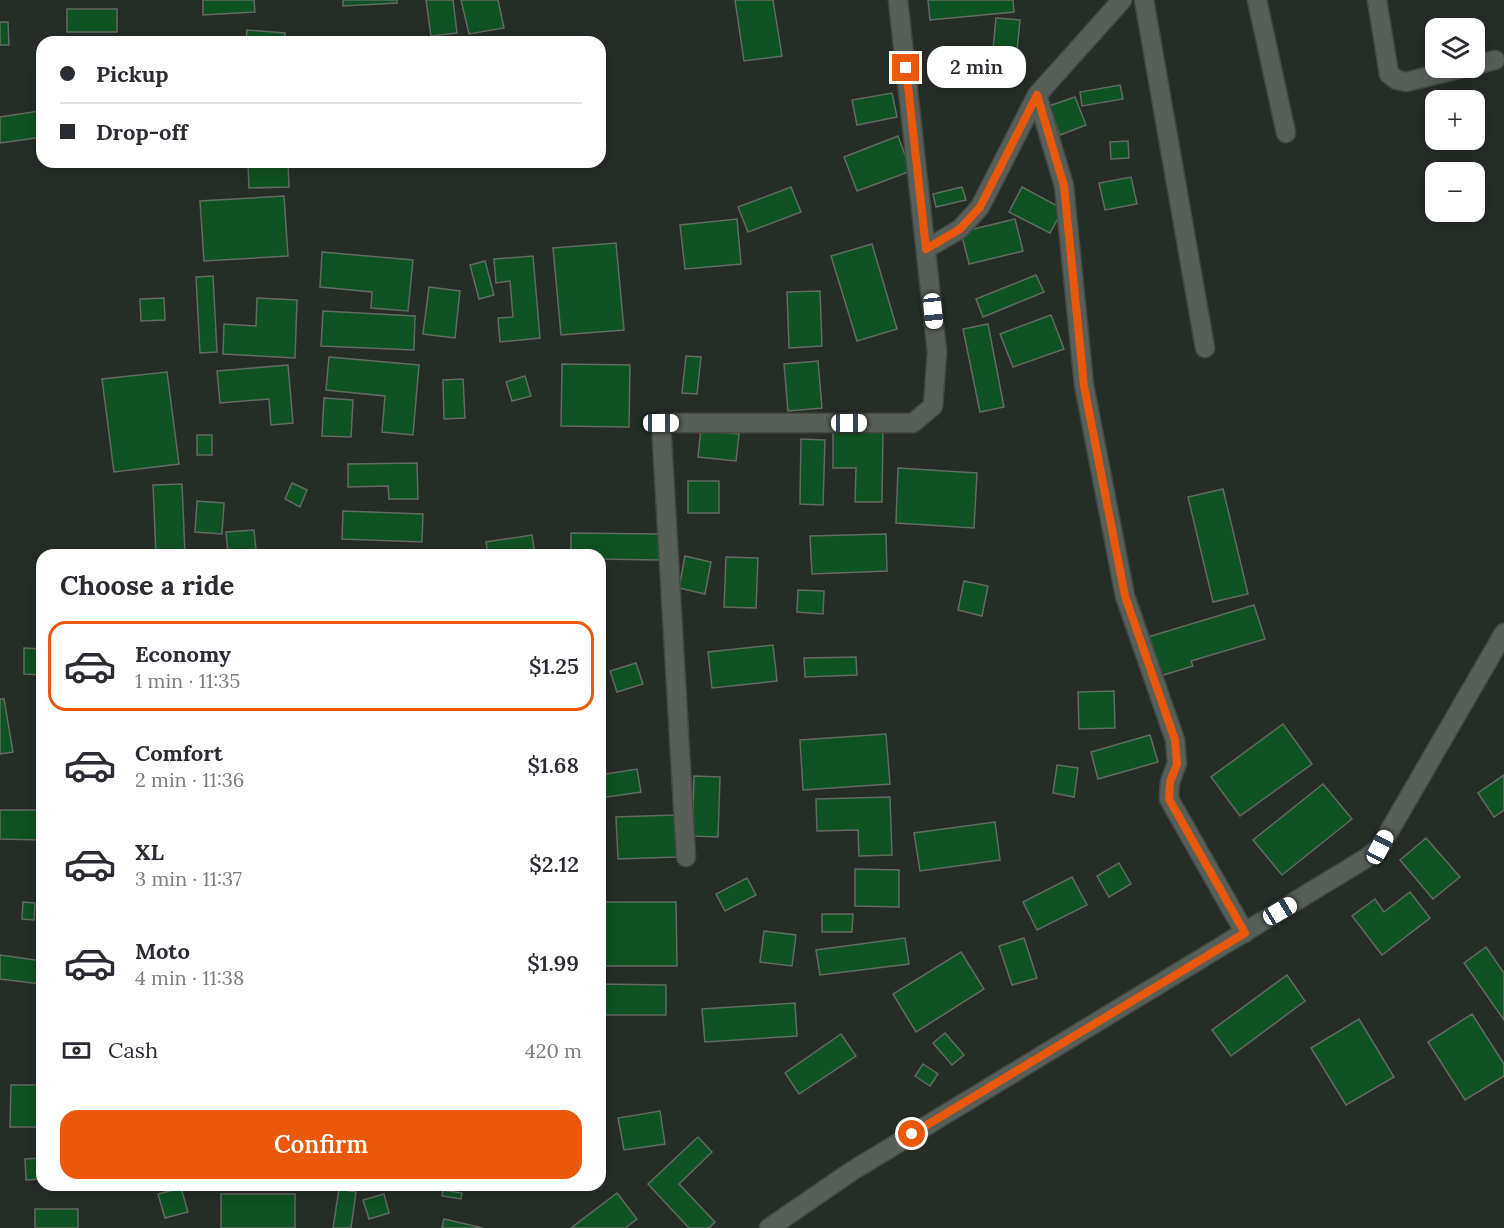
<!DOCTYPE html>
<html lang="en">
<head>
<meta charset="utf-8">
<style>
	body { margin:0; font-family:Lora,serif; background:#f7f7f7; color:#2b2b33; height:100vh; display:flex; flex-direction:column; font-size:22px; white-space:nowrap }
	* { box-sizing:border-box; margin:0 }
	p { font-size:20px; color:#7c7c81 }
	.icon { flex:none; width:33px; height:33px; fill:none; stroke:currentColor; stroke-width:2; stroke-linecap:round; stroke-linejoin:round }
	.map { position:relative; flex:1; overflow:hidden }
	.sheet { position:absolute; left:36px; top:549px; width:570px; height:642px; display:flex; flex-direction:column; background:#fff; border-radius:18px; box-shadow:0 3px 15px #0003 }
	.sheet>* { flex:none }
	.top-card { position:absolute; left:36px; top:36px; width:570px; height:132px; border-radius:18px; box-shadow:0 3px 15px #0003; display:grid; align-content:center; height:132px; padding:0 24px; background:#fff }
	.buttons { position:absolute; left:1425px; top:18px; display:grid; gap:12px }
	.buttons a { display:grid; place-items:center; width:60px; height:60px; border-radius:12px; background:#fff; box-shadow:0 3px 15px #0003; font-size:30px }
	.end { position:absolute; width:27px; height:27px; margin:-14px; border:8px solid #ea580c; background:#fff; box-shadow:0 0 0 3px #fff }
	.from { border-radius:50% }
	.bubble { position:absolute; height:42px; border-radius:18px; background:#fff; box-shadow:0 3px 15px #0003; font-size:20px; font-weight:600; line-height:42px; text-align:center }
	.car { position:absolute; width:18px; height:36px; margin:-18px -9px; border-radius:8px; box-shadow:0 0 4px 2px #0007; background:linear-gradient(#fff 24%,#345 0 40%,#fff 0 76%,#345 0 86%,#fff 0) }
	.top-card b { display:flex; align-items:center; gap:21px; height:57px; font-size:22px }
	.top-card b+b { border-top:2px solid #e1e1e2 }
	.top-card i { width:15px; height:15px; background:#2b2b33 }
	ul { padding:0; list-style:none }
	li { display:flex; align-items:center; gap:18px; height:90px; margin:0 12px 9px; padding:0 12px; border:3px solid transparent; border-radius:18px }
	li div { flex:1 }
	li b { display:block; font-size:22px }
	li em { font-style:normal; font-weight:600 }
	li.active { border-color:#ea580c }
	li>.icon { width:54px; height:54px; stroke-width:1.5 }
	h2 { padding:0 24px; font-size:27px; line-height:72px }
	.pay { display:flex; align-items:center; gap:15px; height:66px; padding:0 24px; font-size:22px }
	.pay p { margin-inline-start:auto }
	.button { display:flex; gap:12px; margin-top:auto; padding:12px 24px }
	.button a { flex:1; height:69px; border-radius:18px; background:#ea580c; color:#fff; font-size:24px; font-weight:600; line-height:69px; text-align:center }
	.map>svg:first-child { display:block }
	.building { fill:#0f5223; stroke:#636a64; stroke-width:1.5 }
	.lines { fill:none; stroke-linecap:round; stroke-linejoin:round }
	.minor-casing { stroke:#444945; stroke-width:21 }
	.minor { stroke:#585f59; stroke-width:18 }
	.route { stroke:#ea580c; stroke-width:8 }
</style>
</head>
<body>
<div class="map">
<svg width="1504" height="1228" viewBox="0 0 1504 1228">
	<rect width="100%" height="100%" fill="#262d27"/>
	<g class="building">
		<path d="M203,0H254L255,12L203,15Z"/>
		<path d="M343,0H397V3L343,6Z"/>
		<path d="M426,0H453L457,33L431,36Z"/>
		<path d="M461,0H498L504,28L469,34Z"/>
		<path d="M735,0H773L782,56L744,61Z"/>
		<path d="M928,0H1013L1014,12L930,20Z"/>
		<rect x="67" y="9" width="50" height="23"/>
		<path d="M996,18L1020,20L1017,51L993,49Z"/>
		<path d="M0,22H8L9,45H0Z"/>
		<path d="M247,30L285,33L284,42H246Z"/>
		<path d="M1120,85L1123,99L1082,106L1080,92Z"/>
		<path d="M892,93L897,117L857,125L852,100Z"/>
		<path d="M1075,97L1086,125L1060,135L1049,106Z"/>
		<path d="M39,111L42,137L0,143V117Z"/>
		<path d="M898,136L911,171L857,191L844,157Z"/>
		<path d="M1128,141L1129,158L1111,159L1110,142Z"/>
		<path d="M288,162L289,187L249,188L248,163Z"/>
		<path d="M1131,177L1137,204L1105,210L1099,183Z"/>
		<path d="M791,187L801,212L748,232L738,207Z"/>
		<path d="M962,187L966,200L936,207L933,194Z"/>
		<path d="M1022,187L1063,209L1050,233L1009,212Z"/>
		<path d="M284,196L288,256L204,261L200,201Z"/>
		<path d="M737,219L741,264L685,269L680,225Z"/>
		<path d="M1015,219L1023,251L969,264L961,232Z"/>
		<path d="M616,243L624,330L561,335L553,248Z"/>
		<path d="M872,244L897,329L857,341L831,256Z"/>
		<path d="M322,252L413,260L408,311L371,308L372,292L320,287Z"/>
		<path d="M533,256L540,338L500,342L498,318L513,317L510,281L496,283L494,259Z"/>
		<path d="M485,261L494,295L479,299L470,265Z"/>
		<path d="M1036,275L1044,292L983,317L976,299Z"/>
		<path d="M213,276L217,352L200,353L196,277Z"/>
		<path d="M429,287L460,291L455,338L423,334Z"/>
		<path d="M820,291L822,346L789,348L787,292Z"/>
		<path d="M164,298L165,320L141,321L140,299Z"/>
		<path d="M257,298L297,300L295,358L223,354L224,324L256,326Z"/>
		<path d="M323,311L415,316L414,350L321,346Z"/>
		<path d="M1051,315L1064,349L1013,367L1000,334Z"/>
		<path d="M988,324L1004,407L980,412L963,329Z"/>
		<path d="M686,356L701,357L697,394L682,393Z"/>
		<path d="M329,357L419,365L413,435L382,432L385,396L326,390Z"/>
		<path d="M818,361L822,408L788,411L784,364Z"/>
		<path d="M562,364L630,365L629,427L561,426Z"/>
		<path d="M288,365L293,423L271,425L269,399L220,403L217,371Z"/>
		<path d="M167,372L179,464L114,472L102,379Z"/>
		<path d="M525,376L531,396L512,401L506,382Z"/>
		<path d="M463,379L465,418L444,419L443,380Z"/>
		<path d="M324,398L353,400L351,437L322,436Z"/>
		<path d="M833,427L883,428L882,502H855L856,468H833Z"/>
		<path d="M701,429L739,434L736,461L698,457Z"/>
		<rect x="197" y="435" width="15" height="20"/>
		<path d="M801,439L825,440L823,505L800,504Z"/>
		<path d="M417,463L418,499H389L388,486L348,487V464Z"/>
		<path d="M898,468L977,473L974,528L896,523Z"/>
		<rect x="688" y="481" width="31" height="32"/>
		<path d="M292,483L307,490L300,507L285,499Z"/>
		<path d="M182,484L185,554L156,555L153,485Z"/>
		<path d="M1223,489L1248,594L1213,602L1188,497Z"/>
		<path d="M197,501L224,503L222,534L195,532Z"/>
		<path d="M343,511L423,514L422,542L342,539Z"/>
		<path d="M254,530L256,550L228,553L226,532Z"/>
		<path d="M571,533L659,534V560L600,559V555H571Z"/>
		<path d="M886,534L887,571L812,574L810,536Z"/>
		<path d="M532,535L535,555H488L486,542Z"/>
		<path d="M685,556L711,562L705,594L679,588Z"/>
		<path d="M726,557L758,558L756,608L724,607Z"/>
		<path d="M964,581L988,586L982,616L958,610Z"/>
		<path d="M798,590L824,591L823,614L797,612Z"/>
		<path d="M1254,605L1265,639L1191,661L1193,666L1160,676L1148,637Z"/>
		<path d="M773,645L777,681L712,688L708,652Z"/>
		<path d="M24,648L42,649V675L24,674Z"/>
		<path d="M856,657L857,675L805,677L804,658Z"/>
		<path d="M636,663L643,684L617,692L610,671Z"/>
		<path d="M1114,691L1115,728L1079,729L1078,692Z"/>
		<path d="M0,699H4L13,752L0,754Z"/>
		<path d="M1283,724L1312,764L1240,816L1211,777Z"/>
		<path d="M886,734L890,784L803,790L800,740Z"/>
		<path d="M1150,735L1158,762L1098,779L1091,752Z"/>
		<path d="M1057,765L1078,768L1074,797L1053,793Z"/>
		<path d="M637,769L641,792L600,798V775Z"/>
		<path d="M1504,775V810L1494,817L1478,793Z"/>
		<path d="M694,776L720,777L718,837L692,836Z"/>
		<path d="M1323,784L1352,819L1282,875L1253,840Z"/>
		<path d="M890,797L892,855L859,856L858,830L817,831L816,799Z"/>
		<path d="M0,810H42V840L0,839Z"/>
		<path d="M675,815L677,857L618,859L616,817Z"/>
		<path d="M995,822L1000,860L920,871L914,833Z"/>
		<path d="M600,824H603L605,871H600Z"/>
		<path d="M1426,838L1460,877L1433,899L1400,860Z"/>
		<path d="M1119,863L1131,884L1109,897L1097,876Z"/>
		<path d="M855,869L899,870V907L855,906Z"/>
		<path d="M1072,877L1087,905L1037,930L1023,902Z"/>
		<path d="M747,878L756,895L725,911L716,894Z"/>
		<path d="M1410,892L1430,918L1382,955L1352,916L1375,899L1384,912Z"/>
		<path d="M23,902L35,903L34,920L22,919Z"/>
		<path d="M600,902H676L677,966H600Z"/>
		<path d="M822,914H853L852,932H822Z"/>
		<path d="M764,931L796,935L792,966L760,962Z"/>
		<path d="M905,938L909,964L820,975L816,950Z"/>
		<path d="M1024,938L1037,978L1012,985L999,946Z"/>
		<path d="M1486,947L1504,973V1020L1464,963Z"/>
		<path d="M961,952L984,989L916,1032L893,994Z"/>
		<path d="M0,955L42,961L40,984L0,979Z"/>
		<path d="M1287,975L1305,1001L1231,1056L1212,1030Z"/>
		<path d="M600,984L666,985V1015H600Z"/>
		<path d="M795,1003L797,1036L705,1042L702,1009Z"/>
		<path d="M1472,1014L1504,1064V1076L1465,1100L1428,1042Z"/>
		<path d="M1359,1019L1394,1077L1346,1105L1311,1048Z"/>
		<path d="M945,1033L964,1055L952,1065L933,1043Z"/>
		<path d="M841,1034L856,1056L799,1094L785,1073Z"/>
		<path d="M923,1064L938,1074L930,1086L915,1076Z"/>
		<path d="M11,1085H42V1127H10Z"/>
		<path d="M660,1111L665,1144L624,1150L618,1118Z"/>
		<path d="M698,1137L712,1152L679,1184L715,1222L709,1228H689L648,1184Z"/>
		<path d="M42,1158V1179L26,1180L25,1159Z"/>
		<path d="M181,1188L188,1212L165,1218L158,1194Z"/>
		<path d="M339,1189L356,1192L351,1228H333Z"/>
		<path d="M443,1190L462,1193L461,1199L442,1196Z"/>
		<path d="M617,1193L637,1219L625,1228H571Z"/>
		<rect x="221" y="1194" width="74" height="34"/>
		<path d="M384,1194L389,1213L369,1219L363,1200Z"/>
		<rect x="35" y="1209" width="43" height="19"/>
		<path d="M444,1219L483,1228H442Z"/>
	</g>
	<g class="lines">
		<g class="minor-casing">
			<g id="minor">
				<path d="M1144,0L1205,348"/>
				<path d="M1257,0L1286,133"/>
				<path d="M1377,0L1389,74L1397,80L1406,82L1463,68"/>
				<path d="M1474,65L1495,60"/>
				<path d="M1037,95L1064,186L1084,385L1125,596L1175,740L1177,763L1170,782L1169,799L1245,933"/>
				<path d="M926,249L960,229L980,207L1037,95L1122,0"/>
				<path d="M686,857L661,423H913L933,406L937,352L898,0"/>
				<path d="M769,1228L852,1171L1368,857L1380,847L1504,633"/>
			</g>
		</g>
		<use href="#minor" class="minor"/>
	</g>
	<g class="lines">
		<path class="route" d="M906,68L926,249L960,229L980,207L1037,95L1064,186L1084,386L1125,596L1175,740L1177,764L1170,782L1169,799L1245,933L912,1134"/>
	</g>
</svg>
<div class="buttons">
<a><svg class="icon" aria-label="layers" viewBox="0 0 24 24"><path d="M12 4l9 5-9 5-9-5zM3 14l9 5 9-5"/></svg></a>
<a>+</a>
<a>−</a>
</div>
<i class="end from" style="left:912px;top:1134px"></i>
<i class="end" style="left:906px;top:68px"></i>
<div class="bubble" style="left:927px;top:46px;width:99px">2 min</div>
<i class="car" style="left:933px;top:311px;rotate:174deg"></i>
<i class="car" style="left:661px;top:423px;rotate:90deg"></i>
<i class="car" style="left:849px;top:423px;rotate:90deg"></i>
<i class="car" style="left:1380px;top:847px;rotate:28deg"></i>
<i class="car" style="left:1280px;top:911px;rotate:59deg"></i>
<div class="top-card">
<b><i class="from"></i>Pickup</b>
<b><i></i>Drop-off</b>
</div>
<section class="sheet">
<h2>Choose a ride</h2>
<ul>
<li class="active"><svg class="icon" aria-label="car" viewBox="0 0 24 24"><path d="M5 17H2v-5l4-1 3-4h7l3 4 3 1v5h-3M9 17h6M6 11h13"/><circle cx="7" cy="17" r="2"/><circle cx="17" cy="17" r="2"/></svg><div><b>Economy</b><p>1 min · 11:35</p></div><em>$1.25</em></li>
<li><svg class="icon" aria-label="car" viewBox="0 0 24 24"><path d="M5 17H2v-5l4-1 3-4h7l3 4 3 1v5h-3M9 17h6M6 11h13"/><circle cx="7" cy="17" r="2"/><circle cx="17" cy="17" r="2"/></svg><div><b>Comfort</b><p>2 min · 11:36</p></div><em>$1.68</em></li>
<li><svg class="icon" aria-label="car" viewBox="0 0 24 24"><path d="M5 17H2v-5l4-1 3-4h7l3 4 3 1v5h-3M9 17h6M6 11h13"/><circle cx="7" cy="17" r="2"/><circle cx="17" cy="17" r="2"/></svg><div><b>XL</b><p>3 min · 11:37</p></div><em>$2.12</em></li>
<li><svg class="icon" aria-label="car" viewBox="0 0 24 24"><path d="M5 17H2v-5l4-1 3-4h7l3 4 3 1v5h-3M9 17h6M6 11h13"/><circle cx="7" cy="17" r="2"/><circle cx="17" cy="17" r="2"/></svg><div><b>Moto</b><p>4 min · 11:38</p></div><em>$1.99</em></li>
</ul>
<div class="pay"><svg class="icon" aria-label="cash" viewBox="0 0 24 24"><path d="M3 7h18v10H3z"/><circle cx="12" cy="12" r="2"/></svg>Cash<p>420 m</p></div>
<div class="button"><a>Confirm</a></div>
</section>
</div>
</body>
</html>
